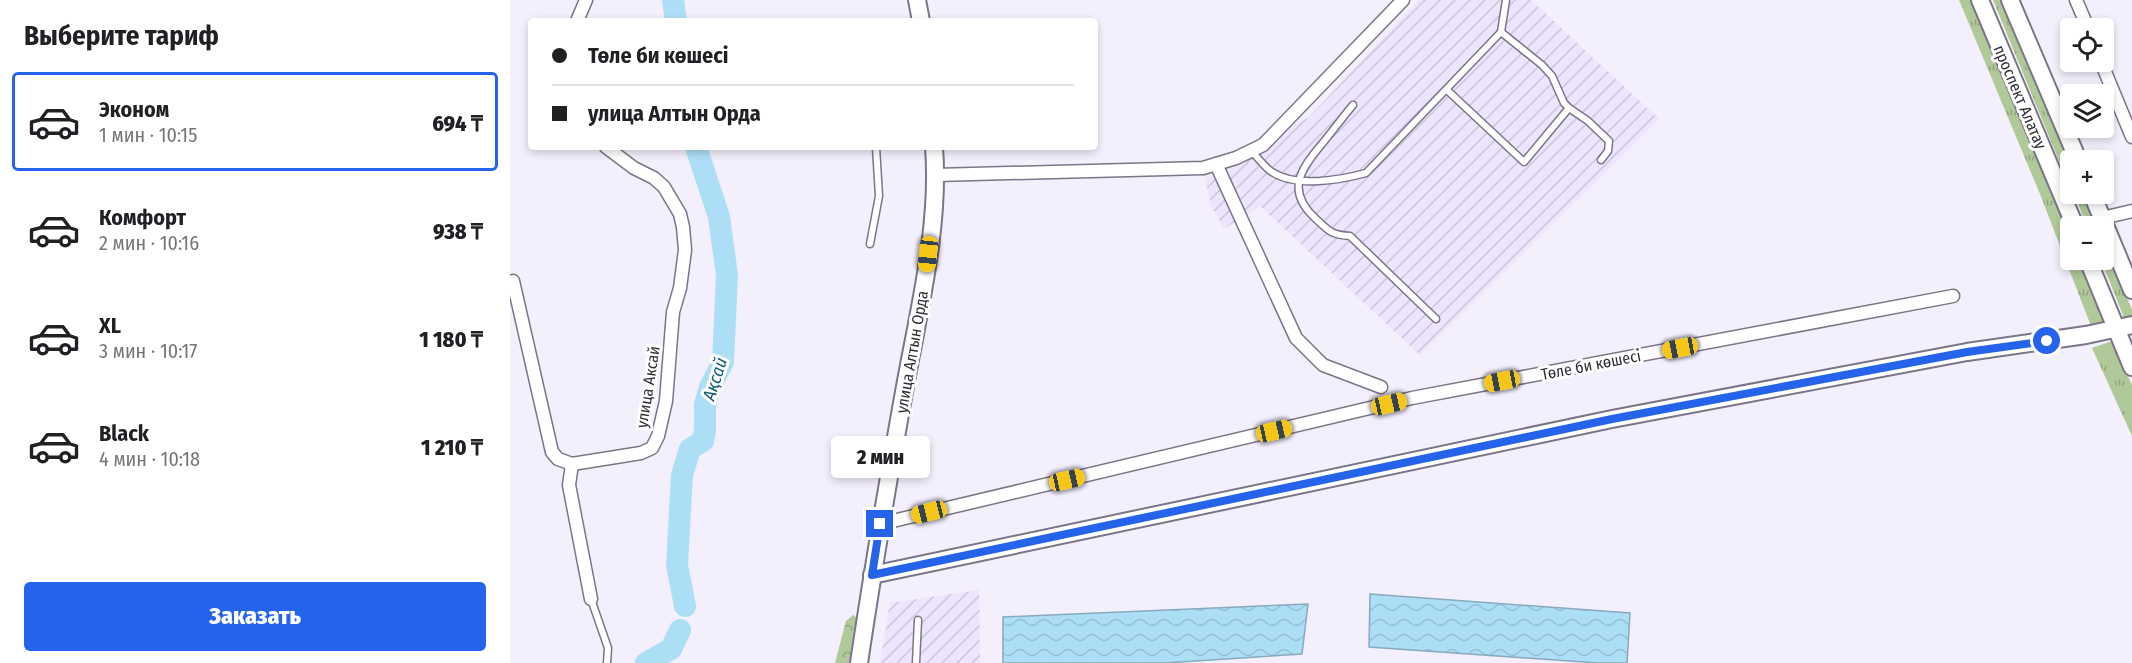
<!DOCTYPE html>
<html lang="ru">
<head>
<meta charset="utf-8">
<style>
	body { margin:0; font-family:"Fira Sans Condensed",sans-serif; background:#f6f6f6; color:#202124; height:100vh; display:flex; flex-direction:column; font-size:22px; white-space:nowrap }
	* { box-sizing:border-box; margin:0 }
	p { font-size:20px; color:#757577 }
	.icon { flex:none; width:33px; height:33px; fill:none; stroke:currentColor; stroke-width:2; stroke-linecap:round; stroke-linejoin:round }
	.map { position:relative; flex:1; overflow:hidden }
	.details { display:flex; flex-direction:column; background:#fff; width:510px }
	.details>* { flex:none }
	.guide { position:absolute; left:18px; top:18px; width:570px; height:132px; border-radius:6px; box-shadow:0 3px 9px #0003; display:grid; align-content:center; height:132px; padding:0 24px; background:#fff }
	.buttons { position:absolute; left:1550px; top:18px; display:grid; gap:12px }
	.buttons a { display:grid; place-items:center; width:54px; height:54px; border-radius:6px; background:#fff; box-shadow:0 3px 9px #0003; font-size:30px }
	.end { position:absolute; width:27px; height:27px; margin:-14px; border:8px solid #2563eb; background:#fff; box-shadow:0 0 0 3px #fff }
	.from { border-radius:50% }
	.bubble { position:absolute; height:42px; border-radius:6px; background:#fff; box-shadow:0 3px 9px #0003; font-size:20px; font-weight:800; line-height:42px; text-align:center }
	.car { position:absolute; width:18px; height:36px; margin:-18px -9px; border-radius:8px; box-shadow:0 0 4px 2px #0007; background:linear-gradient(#f5c518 24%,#345 0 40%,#f5c518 0 76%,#345 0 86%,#f5c518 0) }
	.guide b { display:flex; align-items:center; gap:21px; height:57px; font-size:22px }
	.guide b+b { border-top:2px solid #e0e0e0 }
	.guide i { width:15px; height:15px; background:#202124 }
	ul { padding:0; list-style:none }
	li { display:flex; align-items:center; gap:18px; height:99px; margin:0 12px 9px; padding:0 12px; border:3px solid transparent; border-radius:6px }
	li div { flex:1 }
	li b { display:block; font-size:22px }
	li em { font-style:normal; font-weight:800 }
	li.selected { border-color:#2563eb }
	li>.icon { width:54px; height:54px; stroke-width:1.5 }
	h2 { padding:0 24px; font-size:27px; line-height:72px }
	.primary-button { display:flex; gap:12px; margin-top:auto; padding:12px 24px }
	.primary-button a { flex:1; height:69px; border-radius:6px; background:#2563eb; color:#fff; font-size:24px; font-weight:800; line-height:69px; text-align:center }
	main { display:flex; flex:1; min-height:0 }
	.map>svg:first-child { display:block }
	.industrial { fill:url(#industrial-furrows) }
	.grass { fill:url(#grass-tufts) }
	.forest { fill:url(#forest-crowns) }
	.water { fill:url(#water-waves); stroke:#87aabc; stroke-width:1.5 }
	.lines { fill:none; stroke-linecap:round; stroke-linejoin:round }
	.river { stroke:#acdff6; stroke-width:22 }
	.service-casing { stroke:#7b7588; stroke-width:9 }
	.minor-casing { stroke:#7b7588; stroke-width:15 }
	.secondary-casing { stroke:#7b7588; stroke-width:20 }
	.service { stroke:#fff; stroke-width:6 }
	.minor { stroke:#fff; stroke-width:12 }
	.secondary { stroke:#fff; stroke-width:16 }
	.route { stroke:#2563eb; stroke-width:8 }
	.labels { text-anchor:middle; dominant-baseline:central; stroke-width:6; stroke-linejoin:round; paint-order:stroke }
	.street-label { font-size:16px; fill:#302e36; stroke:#fefefe }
	.water-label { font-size:18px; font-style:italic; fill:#115d76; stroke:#fefefe }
</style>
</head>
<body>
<main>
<section class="details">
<h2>Выберите тариф</h2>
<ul>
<li class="selected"><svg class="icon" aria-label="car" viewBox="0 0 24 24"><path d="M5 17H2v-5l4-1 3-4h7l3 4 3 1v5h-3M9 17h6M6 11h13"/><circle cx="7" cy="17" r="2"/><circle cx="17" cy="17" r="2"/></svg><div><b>Эконом</b><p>1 мин · 10:15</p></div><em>694 ₸</em></li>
<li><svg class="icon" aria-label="car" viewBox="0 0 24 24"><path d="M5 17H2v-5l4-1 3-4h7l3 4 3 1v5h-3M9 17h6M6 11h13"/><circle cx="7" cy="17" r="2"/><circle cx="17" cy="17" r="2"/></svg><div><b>Комфорт</b><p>2 мин · 10:16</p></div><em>938 ₸</em></li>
<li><svg class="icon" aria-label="car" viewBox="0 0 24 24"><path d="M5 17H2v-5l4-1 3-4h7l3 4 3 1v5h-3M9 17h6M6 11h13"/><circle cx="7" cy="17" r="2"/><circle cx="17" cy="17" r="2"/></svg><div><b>XL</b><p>3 мин · 10:17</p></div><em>1 180 ₸</em></li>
<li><svg class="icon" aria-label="car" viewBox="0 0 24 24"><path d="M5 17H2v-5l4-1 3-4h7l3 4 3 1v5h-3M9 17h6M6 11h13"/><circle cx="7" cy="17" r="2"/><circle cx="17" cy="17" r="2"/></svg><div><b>Black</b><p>4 мин · 10:18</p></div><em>1 210 ₸</em></li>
</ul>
<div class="primary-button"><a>Заказать</a></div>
</section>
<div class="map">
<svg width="1622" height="663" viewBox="0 0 1622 663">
	<defs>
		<pattern id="industrial-furrows" width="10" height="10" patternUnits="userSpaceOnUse" patternTransform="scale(1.5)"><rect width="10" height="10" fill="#ede5fd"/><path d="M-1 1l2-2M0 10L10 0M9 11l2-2" fill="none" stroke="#ccc5d9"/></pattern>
		<pattern id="grass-tufts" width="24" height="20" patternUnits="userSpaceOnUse" patternTransform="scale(1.5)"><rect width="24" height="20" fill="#b0c998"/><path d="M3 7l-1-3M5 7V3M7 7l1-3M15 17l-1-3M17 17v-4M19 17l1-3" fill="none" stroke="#90a47d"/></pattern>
		<pattern id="forest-crowns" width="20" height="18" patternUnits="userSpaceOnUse" patternTransform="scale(1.5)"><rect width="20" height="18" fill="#b0c998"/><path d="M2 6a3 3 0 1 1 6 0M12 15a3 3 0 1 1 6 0" fill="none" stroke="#90a47d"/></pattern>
		<pattern id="water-waves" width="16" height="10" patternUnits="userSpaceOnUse" patternTransform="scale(1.5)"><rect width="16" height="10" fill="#acdff6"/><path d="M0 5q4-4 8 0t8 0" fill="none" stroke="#94c0d4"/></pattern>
	</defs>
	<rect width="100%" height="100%" fill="#f3effc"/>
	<g class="industrial">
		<path d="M909,0H1021L1149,119L910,355L750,206L714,229L701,205L693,168L753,145L799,117Z"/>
		<path d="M469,590L470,663H370L380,603Z"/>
	</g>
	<g class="grass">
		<path d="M1449,0H1463L1560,236V260H1569L1596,325L1581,326L1530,194Z"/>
		<path d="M1483,0H1493L1560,160V176L1556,178Z"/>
		<path d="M1564,194H1574L1588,226H1577Z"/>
		<path d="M1593,239L1622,310V317L1615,320L1591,260H1593Z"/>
		<path d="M1602,341L1622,385V436L1582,348Z"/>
	</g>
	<path class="forest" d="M343,615L350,620L347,642L341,651V663H325L336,621Z"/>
	<g class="water">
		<path d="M860,594L1120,613L1117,663H1088L859,647Z"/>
		<path d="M798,604L792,654L655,663H493V617Z"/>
	</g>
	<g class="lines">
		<g class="river">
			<path d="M163,0L166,21"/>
			<path d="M175,606L167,565L172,475L180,449L193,441L195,430V405L200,387L213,362L217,275L209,217L186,147"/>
			<path d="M136,663L161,649L170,630"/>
		</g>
		<g class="service-casing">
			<g id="service">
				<path d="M991,32L996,0"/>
				<path d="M937,90L1014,162L1059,108"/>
				<path d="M843,105C832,118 822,132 811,145C790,170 776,191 805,218C819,231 821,235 840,236L926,319"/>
				<path d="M741,151C748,157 754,167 762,172C786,188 830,180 856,173L991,32L1032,65L1042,76L1054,103L1059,108L1078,121L1099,141L1098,151L1091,160"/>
				<path d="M360,244L369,196L366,147"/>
				<path d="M81,599L98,648L97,663"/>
				<path d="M406,663L408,620"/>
			</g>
		</g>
		<g class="minor-casing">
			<g id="minor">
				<path d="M1566,0L1578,28"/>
				<path d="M67,21L76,0"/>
				<path d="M1591,62L1622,137"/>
				<path d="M706,164L786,338L813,365L871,387"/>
				<path d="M426,175L693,168L726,158L753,145L893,0"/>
				<path d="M1592,218L1622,211"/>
				<path d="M3,281L42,452L48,459L62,464"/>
				<path d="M370,524L902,398L1443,296"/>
				<path d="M81,599L59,485L62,464L131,453L142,448L148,436L156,401L163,312L170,288L175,250L173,227L170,214L154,187L144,178L124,168L96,147"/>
			</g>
		</g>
		<g class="secondary-casing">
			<g id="secondary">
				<path d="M407,0L411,21"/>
				<path d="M1470,0L1565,226"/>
				<path d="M1500,0L1568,160"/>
				<path d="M1582,194L1622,290"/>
				<path d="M1578,260L1622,367"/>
				<path d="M362,575L1102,419L1457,352L1576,335L1622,325"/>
				<path d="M349,663C363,569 379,475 396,381C410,305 430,224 424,147"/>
			</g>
		</g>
		<use href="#service" class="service"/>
		<use href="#minor" class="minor"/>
		<use href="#secondary" class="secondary"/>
	</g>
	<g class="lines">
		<path class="route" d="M370,524L362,575L1102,419L1457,352L1537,341"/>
	</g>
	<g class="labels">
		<g class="street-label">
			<text transform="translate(1510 97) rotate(67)">проспект Алатау</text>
			<text transform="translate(402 352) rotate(-80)">улица Алтын Орда</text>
			<text transform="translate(1081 365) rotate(-11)">Төле би көшесі</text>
			<text transform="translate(138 387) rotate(-81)">улица Аксай</text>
		</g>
		<g class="water-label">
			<text transform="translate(205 379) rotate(-72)">Ақсай</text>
		</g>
	</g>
</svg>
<div class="buttons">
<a><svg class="icon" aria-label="locate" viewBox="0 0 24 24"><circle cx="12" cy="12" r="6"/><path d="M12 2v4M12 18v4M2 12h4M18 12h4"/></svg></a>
<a><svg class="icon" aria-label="layers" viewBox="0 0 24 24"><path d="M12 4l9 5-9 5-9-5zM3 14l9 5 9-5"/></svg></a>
<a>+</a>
<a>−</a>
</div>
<i class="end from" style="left:1537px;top:341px"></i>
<i class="end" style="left:370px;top:524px"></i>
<div class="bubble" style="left:321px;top:436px;width:99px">2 мин</div>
<i class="car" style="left:418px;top:254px;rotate:186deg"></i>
<i class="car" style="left:1170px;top:348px;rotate:259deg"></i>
<i class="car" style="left:992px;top:381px;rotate:259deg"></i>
<i class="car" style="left:879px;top:404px;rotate:77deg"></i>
<i class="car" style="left:764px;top:431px;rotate:77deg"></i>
<i class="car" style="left:557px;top:480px;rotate:77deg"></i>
<i class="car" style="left:419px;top:512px;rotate:256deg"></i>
<div class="guide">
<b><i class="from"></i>Төле би көшесі</b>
<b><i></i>улица Алтын Орда</b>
</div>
</div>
</main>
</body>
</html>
